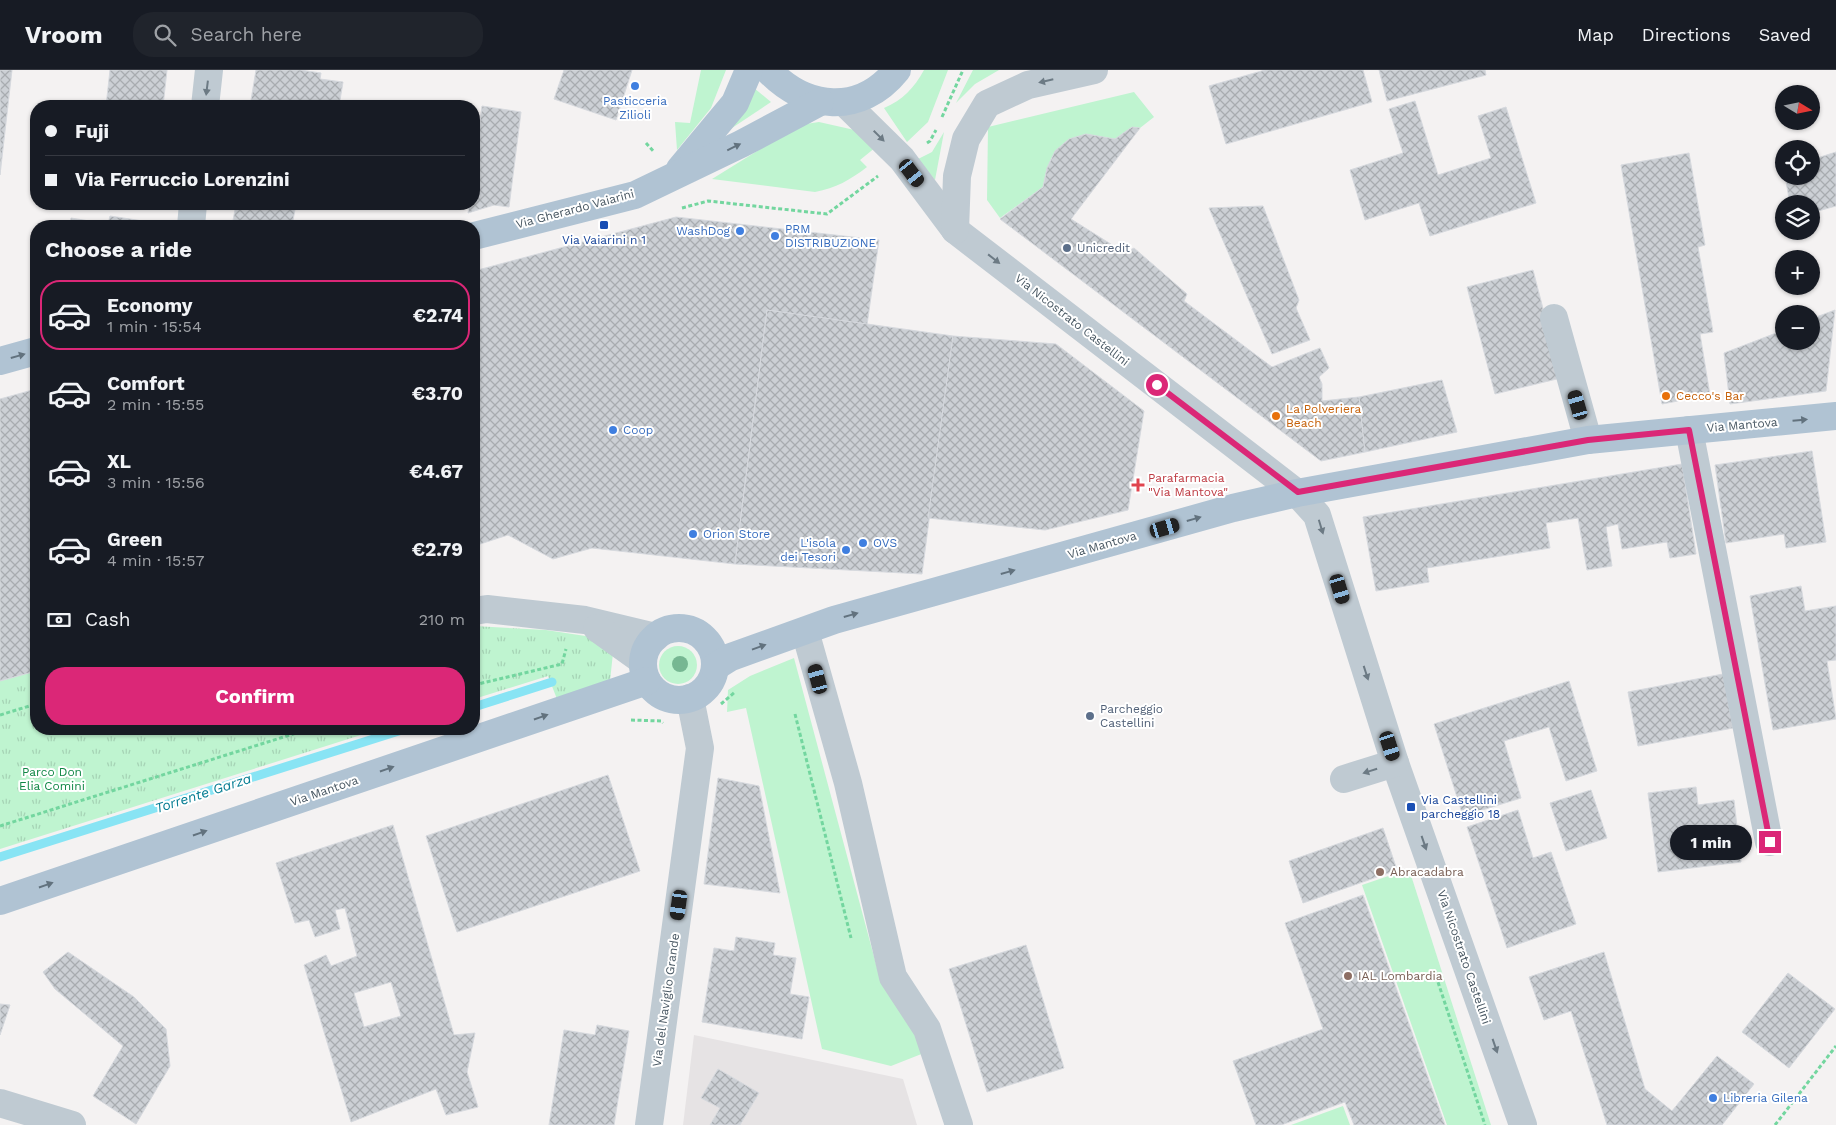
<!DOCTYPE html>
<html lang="en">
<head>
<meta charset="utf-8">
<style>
	body { margin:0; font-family:"Work Sans",sans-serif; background:#20242c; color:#f1f3f6; height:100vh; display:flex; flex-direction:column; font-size:19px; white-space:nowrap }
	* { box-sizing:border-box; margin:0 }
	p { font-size:16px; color:#9ea1a6 }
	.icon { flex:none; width:28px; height:28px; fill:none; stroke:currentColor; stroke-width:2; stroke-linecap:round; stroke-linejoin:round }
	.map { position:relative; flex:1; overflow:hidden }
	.panel { position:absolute; left:30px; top:150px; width:450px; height:515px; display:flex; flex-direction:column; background:#171b24; border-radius:20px; box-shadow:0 1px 4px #0004 }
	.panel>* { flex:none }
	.top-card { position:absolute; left:30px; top:30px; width:450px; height:110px; border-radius:20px; box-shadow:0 1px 4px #0004; display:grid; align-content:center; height:110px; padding:0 15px; background:#171b24 }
	.needle { width:32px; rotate:100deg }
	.tools { position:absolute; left:1775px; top:15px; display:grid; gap:10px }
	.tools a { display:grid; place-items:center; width:45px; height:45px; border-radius:50%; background:#171b24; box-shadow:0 1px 4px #0004; font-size:25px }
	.end { position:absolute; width:22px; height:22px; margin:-11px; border:6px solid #db2777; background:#fff; box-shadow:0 0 0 2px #fff }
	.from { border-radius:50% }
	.bubble { position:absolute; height:35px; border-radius:18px; background:#171b24; box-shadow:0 1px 4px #0004; font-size:16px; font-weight:700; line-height:35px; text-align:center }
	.car { position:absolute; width:15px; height:30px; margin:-15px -8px; border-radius:6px; box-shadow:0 0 4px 1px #0007; background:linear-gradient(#222 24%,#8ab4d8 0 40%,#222 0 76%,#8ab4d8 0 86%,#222 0) }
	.top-card b { display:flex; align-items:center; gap:18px; height:48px; font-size:19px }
	.top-card b+b { border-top:1px solid #363941 }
	.top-card i { width:12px; height:12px; background:#f1f3f6 }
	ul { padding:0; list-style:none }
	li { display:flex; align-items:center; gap:15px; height:70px; margin:0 10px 8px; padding:0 5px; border:2px solid transparent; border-radius:20px }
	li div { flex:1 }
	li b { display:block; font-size:19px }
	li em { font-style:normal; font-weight:700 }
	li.selected { border-color:#db2777 }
	li>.icon { width:45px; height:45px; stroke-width:1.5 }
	h2 { padding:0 15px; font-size:22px; line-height:60px }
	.pay { display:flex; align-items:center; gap:12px; height:55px; padding:0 15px; font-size:19px }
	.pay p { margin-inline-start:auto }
	.button { display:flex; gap:10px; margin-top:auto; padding:10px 15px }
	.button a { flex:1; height:58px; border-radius:20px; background:#db2777; color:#fff; font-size:20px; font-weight:700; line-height:58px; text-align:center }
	header { display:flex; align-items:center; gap:30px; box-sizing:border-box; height:70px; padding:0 25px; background:#171b24; border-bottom:1px solid #363941 }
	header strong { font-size:24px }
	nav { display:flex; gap:28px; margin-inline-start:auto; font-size:18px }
	.search { width:350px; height:45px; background:#20242c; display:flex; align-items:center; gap:12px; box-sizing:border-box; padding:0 18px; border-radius:20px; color:#9ea1a6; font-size:19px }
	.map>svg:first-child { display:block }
	.education { fill:#e6e3e4 }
	.green { fill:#bff4d0 }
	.park { fill:url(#park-tufts) }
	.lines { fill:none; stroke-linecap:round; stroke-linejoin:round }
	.stream { stroke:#88e4f4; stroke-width:9 }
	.building { fill:url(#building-cross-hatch); stroke:#d6d9de; fill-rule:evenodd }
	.path { stroke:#73d69f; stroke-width:3; stroke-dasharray:4 2.5; stroke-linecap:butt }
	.minor { stroke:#bfcad2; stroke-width:28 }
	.major { stroke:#b0c3d3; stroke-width:28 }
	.tree { fill:#76b792 }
	.oneway { fill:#6c7a84 }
	.oneway2 { fill:#62727e }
	.route { stroke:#db2777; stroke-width:6 }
	.shop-dot { fill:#3f7fe0; stroke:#fff; stroke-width:2 }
	.transit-dot { fill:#1a4fb4; stroke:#fff; stroke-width:2 }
	.service-dot { fill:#5c6f8a; stroke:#fff; stroke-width:2 }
	.food-dot { fill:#e8710a; stroke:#fff; stroke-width:2 }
	.health-dot { fill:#e0444e; stroke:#fff; stroke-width:2 }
	.education-dot { fill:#8d6e63; stroke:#fff; stroke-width:2 }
	.labels { text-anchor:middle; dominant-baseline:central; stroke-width:4; stroke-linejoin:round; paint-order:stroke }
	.shop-label { font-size:12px; fill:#366cbe; stroke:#fff; text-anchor:start }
	.street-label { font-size:12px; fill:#485762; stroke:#fff }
	.transit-label { font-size:12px; fill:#164399; stroke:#fff }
	.service-label { font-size:12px; fill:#4e5e75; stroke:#fff; text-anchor:start }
	.food-label { font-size:12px; fill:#c56008; stroke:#fff; text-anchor:start }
	.health-label { font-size:12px; fill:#be3a42; stroke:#fff; text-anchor:start }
	.park-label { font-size:12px; fill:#0f8644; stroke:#fff }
	.education-label { font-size:12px; fill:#785e54; stroke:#fff; text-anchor:start }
	.water-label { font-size:14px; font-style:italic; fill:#047c92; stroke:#fff }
</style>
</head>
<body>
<header>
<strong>Vroom</strong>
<div class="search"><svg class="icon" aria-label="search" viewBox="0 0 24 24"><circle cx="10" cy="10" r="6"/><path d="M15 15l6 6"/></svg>Search here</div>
<nav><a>Map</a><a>Directions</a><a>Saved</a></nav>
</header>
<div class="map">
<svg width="1836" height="1055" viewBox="0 0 1836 1055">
	<defs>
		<pattern id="park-tufts" width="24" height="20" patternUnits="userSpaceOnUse" patternTransform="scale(1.25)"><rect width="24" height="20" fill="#bff4d0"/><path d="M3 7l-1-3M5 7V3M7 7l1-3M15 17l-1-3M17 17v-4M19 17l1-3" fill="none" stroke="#a6d3b5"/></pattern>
		<pattern id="building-cross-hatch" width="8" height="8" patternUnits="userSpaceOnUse" patternTransform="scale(1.25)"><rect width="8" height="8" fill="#ccd0d5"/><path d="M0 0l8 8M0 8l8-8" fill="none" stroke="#a8acb0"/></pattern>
	</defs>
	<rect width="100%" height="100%" fill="#f4f2f2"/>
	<path class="education" d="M694,965L903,1009L917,1055H683Z"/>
	<g class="green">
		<path d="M701,0H726L711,38L677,80L675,52L690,53Z"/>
		<path d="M924,0H948L928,52L907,72L884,38C903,30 914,18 924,0Z"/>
		<path d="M973,0H999L975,14L956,33Z"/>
		<path d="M754,18L771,32L729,60Z"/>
		<path d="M1134,22L1154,47L1140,58L1132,57L1115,69H1069C1051,84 1048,94 1043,117L1000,148L987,130L988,57Z"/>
		<path d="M819,52L859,61L876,77L860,90L867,97C850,110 836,118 815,122L712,109L799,55Z"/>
		<path d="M944,62L935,110L918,89L932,82Z"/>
		<circle cx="678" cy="595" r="19"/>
		<path d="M794,588L880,909L915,962L924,983L891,996L822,979L746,638L727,642L728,620L750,606Z"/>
		<path d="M1409,799L1491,1055H1447L1362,815Z"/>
		<path d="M1343,1036L1350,1055H1291Z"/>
	</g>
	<g class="park">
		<path d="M474,556L546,560L592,567L613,583L610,611L557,629L548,606L474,629Z"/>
		<path d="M36,601V659H380L0,779V611Z"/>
	</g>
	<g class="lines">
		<g class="stream">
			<path d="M474,637L552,612"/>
			<path d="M0,787L405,659"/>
		</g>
	</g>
	<g class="building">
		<path d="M0,0H12L0,105Z"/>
		<path d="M110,0H167L163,36H106Z"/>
		<path d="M256,0H300L321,3L320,9L343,12L339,36H250Z"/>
		<path d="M564,0H632L616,50L554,29Z"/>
		<path d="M1265,0H1363L1372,32L1226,74L1209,16Z"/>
		<path d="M1379,0H1485L1486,5L1387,31Z"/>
		<path d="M1415,31L1438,105L1491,88L1478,46L1506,37L1536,133L1430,166L1419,133L1365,150L1350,100L1403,83L1389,39Z"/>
		<path d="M482,36L521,42L509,137L494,135L468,143L469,134H474V99Z"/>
		<path d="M1132,57L1140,58L1071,149L1125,183L1134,178L1187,224L1184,231L1272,297L1320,278L1329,298L1319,307L1322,314V331L1359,327L1365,382L1321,391L1000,149L1043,117L1047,98L1055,81L1069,69L1086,64L1115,69Z"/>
		<path d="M1836,82V136L1811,143V134H1790L1785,106H1811V90Z"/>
		<path d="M1689,83L1705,175L1698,177L1713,262L1700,264L1710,325L1662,334L1621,95Z"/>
		<path d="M236,134H296L292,156H232Z"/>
		<path d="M1263,136L1299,230L1296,238L1310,270L1272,284L1209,138Z"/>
		<path d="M110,146L176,156H70L71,148L108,154Z"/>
		<path d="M676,147L879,170L867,255L767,240L735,494L592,478L553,489L508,465L474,476V201Z"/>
		<path d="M1533,200L1561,308L1495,324L1467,217Z"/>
		<path d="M767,240L953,266L922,504L735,494Z"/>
		<path d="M1835,240L1826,321L1730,334L1724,283L1784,260V271H1811V249Z"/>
		<path d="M953,266L1056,274L1144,341L1128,440L1045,460L928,448Z"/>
		<path d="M1442,310L1457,362L1365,382L1359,327Z"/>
		<path d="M36,319V601L0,611V329Z"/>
		<path d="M1812,381L1826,472L1786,478L1784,464L1726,473L1715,395Z"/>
		<path d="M1682,394L1696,484L1670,488L1667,472L1622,479L1618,454L1606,457L1612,496L1587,500L1578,448L1546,453L1550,478L1427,498L1429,512L1376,521L1363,447Z"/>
		<path d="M1801,516L1805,541L1836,536V590L1827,591L1836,649L1773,660L1750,526Z"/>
		<path d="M1723,604L1733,658L1638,676L1628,622Z"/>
		<path d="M1569,611L1597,701L1566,711L1549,657L1504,671L1521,728L1463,746L1434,654Z"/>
		<path d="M608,705L640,801L457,862L426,766Z"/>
		<path d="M718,708L759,716L780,823L704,814Z"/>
		<path d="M1696,717L1698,735L1734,730L1741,792L1658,802L1648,723Z"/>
		<path d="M1591,720L1607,768L1566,781L1550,733Z"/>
		<path d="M1518,740L1533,788L1551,782L1576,854L1507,878L1467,757Z"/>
		<path d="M393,755L454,965L475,963L467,1002L478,1037L446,1045L436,1019L351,1052L304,895L326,885L331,896L357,886L345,838L335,840L340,859L315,867L309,850L295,853L276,793ZM391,912L401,946L364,957L354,923Z"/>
		<path d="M1383,758L1397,800L1303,833L1289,791Z"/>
		<path d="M1363,825L1445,1055H1354L1345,1032L1281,1055H1256L1233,991L1323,959L1285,853Z"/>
		<path d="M736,867L775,873L773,885L796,888L790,924L809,927L802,969L702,952L714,878L734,881Z"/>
		<path d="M1026,875L1064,998L987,1022L949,899Z"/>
		<path d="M68,882L134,927L166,959L170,996L136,1054L93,1026L123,976L55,919L43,902Z"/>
		<path d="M1604,882L1645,1019L1672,1041L1717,986L1754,1014L1722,1055H1607L1571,941L1544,950L1529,907Z"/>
		<path d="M1788,903L1835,939L1789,998L1742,962Z"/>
		<path d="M0,934L10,935L0,965Z"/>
		<path d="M597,955L629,961L614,1055H549L564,960L595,965Z"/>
		<path d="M718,999L759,1023L740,1055H710L720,1038L701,1028Z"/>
	</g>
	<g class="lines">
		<g class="path">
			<path d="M942,47L963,0"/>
			<path d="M646,73L654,82"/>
			<path d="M927,73L930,71L936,60"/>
			<path d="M682,138L708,131L827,144L878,106"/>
			<path d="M474,615L562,594L566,579"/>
			<path d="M721,634L735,622"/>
			<path d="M795,644L851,868"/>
			<path d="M0,645L36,634"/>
			<path d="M631,650L661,651L663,653"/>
			<path d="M0,756L309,659"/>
			<path d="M1436,906L1485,1055"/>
			<path d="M1775,1055L1836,976"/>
		</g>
		<g class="minor">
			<path d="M844,32L902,89L955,160L1297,423L1317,445L1395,693L1523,1055"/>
			<path d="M205,36L209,0"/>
			<path d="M191,156L193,134"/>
			<path d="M955,160L957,106L966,69L987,34L1028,15L1094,0"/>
			<path d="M1554,248L1588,370"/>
			<path d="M1689,360L1769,772"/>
			<path d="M474,541L487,539L585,550L656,567"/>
			<path d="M597,558L643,591"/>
			<path d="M805,561L848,713L893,907L927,959L959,1055"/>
			<path d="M1344,709L1395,693"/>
			<path d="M0,1033L72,1055"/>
			<path d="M649,1055L700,678L690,628"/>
		</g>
		<g class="major">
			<path d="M768,0C806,40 860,46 897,0"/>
			<path d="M680,99L735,33L749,0"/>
			<path d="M474,166L635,125L741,74L820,32"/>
			<path d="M0,291L36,281"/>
			<circle cx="679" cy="594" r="36"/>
			<path d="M715,597L731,587L834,550L1233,438L1297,423L1588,370L1836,346"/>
			<path d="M0,831L647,611"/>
		</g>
	</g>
	<circle class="tree" cx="680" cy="594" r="8"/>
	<defs><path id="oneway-solid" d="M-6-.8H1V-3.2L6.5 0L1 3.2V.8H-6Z" transform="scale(1.25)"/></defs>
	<g class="oneway">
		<use href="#oneway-solid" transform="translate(1046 11) rotate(167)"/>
		<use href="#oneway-solid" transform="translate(207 18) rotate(97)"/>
		<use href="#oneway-solid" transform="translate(879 66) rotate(45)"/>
		<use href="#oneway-solid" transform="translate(994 189) rotate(38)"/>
		<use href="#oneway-solid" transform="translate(1321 457) rotate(73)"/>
		<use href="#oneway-solid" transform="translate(1366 603) rotate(72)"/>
		<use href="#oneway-solid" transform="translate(1370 701) rotate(162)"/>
		<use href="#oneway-solid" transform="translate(1424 773) rotate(71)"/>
		<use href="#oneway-solid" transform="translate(1495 976) rotate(71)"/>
	</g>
	<g class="oneway2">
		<use href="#oneway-solid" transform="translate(734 77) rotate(-26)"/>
		<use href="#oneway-solid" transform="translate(18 286) rotate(-16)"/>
		<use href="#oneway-solid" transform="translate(1800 350) rotate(-5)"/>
		<use href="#oneway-solid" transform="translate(1194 449) rotate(-16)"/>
		<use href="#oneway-solid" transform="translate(1008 502) rotate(-16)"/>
		<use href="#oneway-solid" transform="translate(851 545) rotate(-16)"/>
		<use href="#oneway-solid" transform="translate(759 577) rotate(-20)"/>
		<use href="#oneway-solid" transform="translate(541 647) rotate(-19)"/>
		<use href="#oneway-solid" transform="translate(387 699) rotate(-19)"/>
		<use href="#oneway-solid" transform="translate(200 763) rotate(-19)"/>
		<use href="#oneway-solid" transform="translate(46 815) rotate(-19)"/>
	</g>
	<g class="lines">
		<path class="route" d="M1157,315L1298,422L1588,370L1689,360L1770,772"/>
	</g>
	<g class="shop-dot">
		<circle cx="635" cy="16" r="5"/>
		<circle cx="740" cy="161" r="5"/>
		<circle cx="775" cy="166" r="5"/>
		<circle cx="613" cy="360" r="5"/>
		<circle cx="693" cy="464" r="5"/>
		<circle cx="863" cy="473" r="5"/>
		<circle cx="846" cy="480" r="5"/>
		<circle cx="1713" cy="1028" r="5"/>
	</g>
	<g class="transit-dot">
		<rect x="599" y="150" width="10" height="10" rx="2.5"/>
		<rect x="1406" y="732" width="10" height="10" rx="2.5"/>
	</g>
	<g class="service-dot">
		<circle cx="1067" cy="178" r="5"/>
		<circle cx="1090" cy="646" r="5"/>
	</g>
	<g class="food-dot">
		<circle cx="1666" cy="326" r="5"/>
		<circle cx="1276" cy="346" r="5"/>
	</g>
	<path class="health-dot" d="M1135.5 407.5h5v5h5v5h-5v5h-5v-5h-5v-5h5z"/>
	<g class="education-dot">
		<circle cx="1380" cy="802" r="5"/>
		<circle cx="1348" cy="906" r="5"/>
	</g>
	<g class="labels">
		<g class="shop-label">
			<text x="635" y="31" text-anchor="middle">Pasticceria<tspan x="635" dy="14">Zilioli</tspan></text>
			<text x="785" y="159">PRM<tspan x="785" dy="14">DISTRIBUZIONE</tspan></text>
			<text x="730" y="161" text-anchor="end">WashDog</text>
			<text x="623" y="360">Coop</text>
			<text x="703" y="464">Orion Store</text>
			<text x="836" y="473" text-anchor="end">L'isola<tspan x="836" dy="14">dei Tesori</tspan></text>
			<text x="873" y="473">OVS</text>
			<text x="1723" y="1028">Libreria Gilena</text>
		</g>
		<g class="street-label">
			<text transform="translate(575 139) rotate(-15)">Via Gherardo Vaiarini</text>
			<text transform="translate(1072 250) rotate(38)">Via Nicostrato Castellini</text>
			<text transform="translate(1742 355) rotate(-5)">Via Mantova</text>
			<text transform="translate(1102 475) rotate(-16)">Via Mantova</text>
			<text transform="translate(324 721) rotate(-19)">Via Mantova</text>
			<text transform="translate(1464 887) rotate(71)">Via Nicostrato Castellini</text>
			<text transform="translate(666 930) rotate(-82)">Via del Naviglio Grande</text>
		</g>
		<g class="transit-label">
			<text x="604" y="170">Via Vaiarini n 1</text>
			<text x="1421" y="730" text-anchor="start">Via Castellini<tspan x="1421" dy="14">parcheggio 18</tspan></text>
		</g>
		<g class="service-label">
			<text x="1077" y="178">Unicredit</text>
			<text x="1100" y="639">Parcheggio<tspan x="1100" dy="14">Castellini</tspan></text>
		</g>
		<g class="food-label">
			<text x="1676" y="326">Cecco's Bar</text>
			<text x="1286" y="339">La Polveriera<tspan x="1286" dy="14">Beach</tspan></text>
		</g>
		<g class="health-label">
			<text x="1148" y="408">Parafarmacia<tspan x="1148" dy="14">"Via Mantova"</tspan></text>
		</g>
		<g class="park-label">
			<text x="52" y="702">Parco Don<tspan x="52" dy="14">Elia Comini</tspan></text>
		</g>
		<g class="education-label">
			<text x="1390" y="802">Abracadabra</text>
			<text x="1358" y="906">IAL Lombardia</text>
		</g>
		<g class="water-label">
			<text transform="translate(203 723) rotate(-18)">Torrente Garza</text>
		</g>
	</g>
</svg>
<div class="tools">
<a><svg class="needle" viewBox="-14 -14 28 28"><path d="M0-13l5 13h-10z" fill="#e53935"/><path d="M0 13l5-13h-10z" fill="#9ea1a6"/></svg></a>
<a><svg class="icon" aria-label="locate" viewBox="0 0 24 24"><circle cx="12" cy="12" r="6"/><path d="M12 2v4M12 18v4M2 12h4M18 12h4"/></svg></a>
<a><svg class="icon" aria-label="layers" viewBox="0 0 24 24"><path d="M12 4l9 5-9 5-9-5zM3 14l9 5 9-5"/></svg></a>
<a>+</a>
<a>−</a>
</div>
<i class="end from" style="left:1157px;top:315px"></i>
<i class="end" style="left:1770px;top:772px"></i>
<div class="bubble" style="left:1670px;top:755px;width:82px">1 min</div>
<i class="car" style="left:912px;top:103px;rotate:143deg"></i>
<i class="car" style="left:1578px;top:335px;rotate:344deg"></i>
<i class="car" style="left:1165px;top:458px;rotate:74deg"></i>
<i class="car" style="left:1340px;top:519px;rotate:163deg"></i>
<i class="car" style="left:818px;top:609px;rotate:345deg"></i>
<i class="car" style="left:1390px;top:676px;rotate:162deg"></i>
<i class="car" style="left:679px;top:835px;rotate:188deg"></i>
<div class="top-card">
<b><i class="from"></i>Fuji</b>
<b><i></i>Via Ferruccio Lorenzini</b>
</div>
<section class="panel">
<h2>Choose a ride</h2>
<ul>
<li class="selected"><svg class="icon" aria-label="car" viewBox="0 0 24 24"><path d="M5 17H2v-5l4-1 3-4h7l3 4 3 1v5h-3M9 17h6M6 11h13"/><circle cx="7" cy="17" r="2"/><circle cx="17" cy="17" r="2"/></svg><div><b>Economy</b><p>1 min · 15:54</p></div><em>€2.74</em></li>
<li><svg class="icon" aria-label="car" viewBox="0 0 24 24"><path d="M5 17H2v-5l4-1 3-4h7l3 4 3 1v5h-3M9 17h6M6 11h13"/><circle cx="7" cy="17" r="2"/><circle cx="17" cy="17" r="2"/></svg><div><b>Comfort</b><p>2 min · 15:55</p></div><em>€3.70</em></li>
<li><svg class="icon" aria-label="car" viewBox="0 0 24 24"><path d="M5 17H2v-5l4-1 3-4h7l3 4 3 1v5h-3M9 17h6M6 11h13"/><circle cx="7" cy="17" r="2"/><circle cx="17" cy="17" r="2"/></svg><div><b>XL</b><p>3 min · 15:56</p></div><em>€4.67</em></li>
<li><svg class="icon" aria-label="car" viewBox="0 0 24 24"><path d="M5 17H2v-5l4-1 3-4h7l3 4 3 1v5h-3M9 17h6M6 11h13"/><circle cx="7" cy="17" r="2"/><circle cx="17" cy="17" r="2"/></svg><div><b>Green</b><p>4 min · 15:57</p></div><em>€2.79</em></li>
</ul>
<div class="pay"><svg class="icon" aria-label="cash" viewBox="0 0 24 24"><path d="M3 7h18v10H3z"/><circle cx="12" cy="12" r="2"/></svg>Cash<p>210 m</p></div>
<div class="button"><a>Confirm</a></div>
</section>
</div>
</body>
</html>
